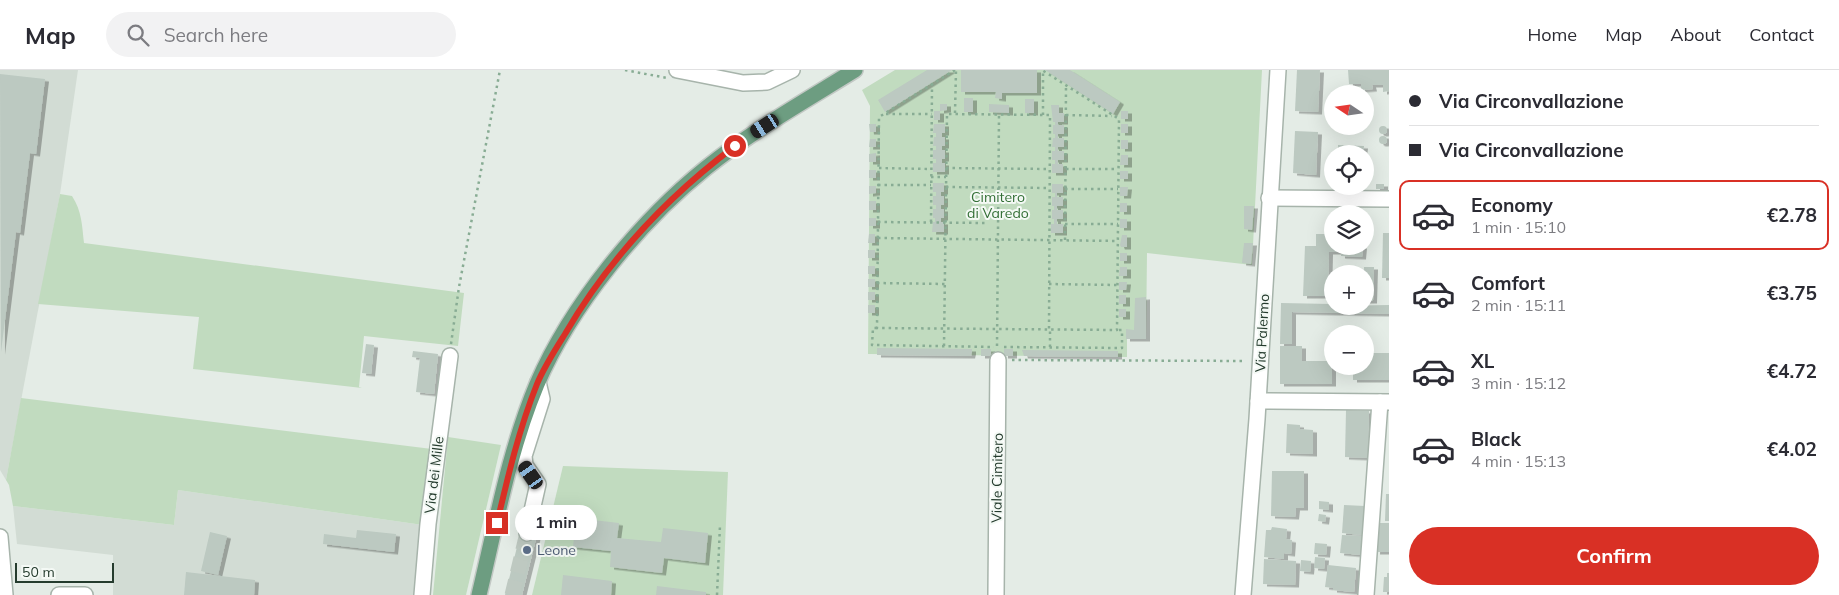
<!DOCTYPE html>
<html lang="en">
<head>
<meta charset="utf-8">
<style>
	body { margin:0; font-family:Mulish,sans-serif; background:#f2f2f3; color:#2b2b33; height:100vh; display:flex; flex-direction:column; font-size:19px; white-space:nowrap }
	* { box-sizing:border-box; margin:0 }
	p { font-size:16px; color:#7c7c81 }
	.icon { flex:none; width:28px; height:28px; fill:none; stroke:currentColor; stroke-width:2; stroke-linecap:round; stroke-linejoin:round }
	.map { position:relative; flex:1; overflow:hidden }
	.sheet { display:flex; flex-direction:column; background:#fff; width:450px }
	.sheet>* { flex:none }
	.guide { display:grid; align-content:center; height:110px; padding:0 20px; background:#fff }
	.needle { width:32px; rotate:283deg }
	.fabs { position:absolute; left:1324px; top:15px; display:grid; gap:10px }
	.fabs a { display:grid; place-items:center; width:50px; height:50px; border-radius:50%; background:#fff; box-shadow:0 5px 20px #0002; font-size:25px }
	.scale { position:absolute; left:15px; bottom:12px; width:99px; box-sizing:border-box; padding-left:5px; border:2px solid #253c2e; border-top:0; font-size:14px; line-height:18px; white-space:nowrap; color:#253c2e; -webkit-text-stroke:4px #f4f9f5; paint-order:stroke }
	.end { position:absolute; width:22px; height:22px; margin:-11px; border:6px solid #d93025; background:#fff; box-shadow:0 0 0 2px #fff }
	.from { border-radius:50% }
	.bubble { position:absolute; height:35px; border-radius:18px; background:#fff; box-shadow:0 5px 20px #0002; font-size:16px; font-weight:700; line-height:35px; text-align:center }
	.car { position:absolute; width:15px; height:30px; margin:-15px -8px; border-radius:6px; box-shadow:0 0 4px 1px #0007; background:linear-gradient(#222 24%,#8ab4d8 0 40%,#222 0 76%,#8ab4d8 0 86%,#222 0) }
	.guide b { display:flex; align-items:center; gap:18px; height:48px; font-size:19px }
	.guide b+b { border-top:1px solid #e1e1e2 }
	.guide i { width:12px; height:12px; background:#2b2b33 }
	ul { padding:0; list-style:none }
	li { display:flex; align-items:center; gap:15px; height:70px; margin:0 10px 8px; padding:0 10px; border:2px solid transparent; border-radius:10px }
	li div { flex:1 }
	li b { display:block; font-size:19px }
	li em { font-style:normal; font-weight:700 }
	li.active { border-color:#d93025 }
	li>.icon { width:45px; height:45px; stroke-width:1.5 }
	.action { display:flex; gap:10px; margin-top:auto; padding:10px 20px }
	.action a { flex:1; height:58px; border-radius:30px; background:#d93025; color:#fff; font-size:20px; font-weight:700; line-height:58px; text-align:center }
	header { display:flex; align-items:center; gap:30px; box-sizing:border-box; height:70px; padding:0 25px; background:#fff; border-bottom:1px solid #e1e1e2 }
	header strong { font-size:24px }
	nav { display:flex; gap:28px; margin-inline-start:auto; font-size:18px }
	.search { width:350px; height:45px; background:#f2f2f3; display:flex; align-items:center; gap:12px; box-sizing:border-box; padding:0 18px; border-radius:28px; color:#7c7c81; font-size:19px }
	main { display:flex; flex:1; min-height:0 }
	.map>svg:first-child { display:block }
	.built { fill:#d2dcd4 }
	.green { fill:#c1dbbf }
	.building { fill:#bcc9c1; filter:url(#shadow) }
	.lines { fill:none; stroke-linecap:round; stroke-linejoin:round }
	.minor-tunnel { stroke:#bec9c1; stroke-width:15; stroke-dasharray:15 8; stroke-linecap:butt }
	.minor-casing { stroke:#a7b4ab; stroke-width:18 }
	.major-casing { stroke:#c2c8c4; stroke-width:18 }
	.path { stroke:#88ac94; stroke-width:2.5; stroke-dasharray:2.5 4; stroke-linecap:butt }
	.minor { stroke:#fff; stroke-width:15 }
	.major { stroke:#6d9d81; stroke-width:15 }
	.route { stroke:#d93025; stroke-width:6 }
	.service-dot { fill:#5c6f8a; stroke:#f4f9f5; stroke-width:2 }
	.labels { text-anchor:middle; dominant-baseline:central; stroke-width:4; stroke-linejoin:round; paint-order:stroke }
	.park-label { font-size:14px; fill:#336f36; stroke:#f4f9f5 }
	.street-label { font-size:14px; fill:#253c2e; stroke:#f4f9f5 }
	.service-label { font-size:14px; fill:#4e5e75; stroke:#f4f9f5; text-anchor:start }
</style>
</head>
<body>
<header>
<strong>Map</strong>
<div class="search"><svg class="icon" aria-label="search" viewBox="0 0 24 24"><circle cx="10" cy="10" r="6"/><path d="M15 15l6 6"/></svg>Search here</div>
<nav><a>Home</a><a>Map</a><a>About</a><a>Contact</a></nav>
</header>
<main>
<div class="map">
<svg width="1389" height="525" viewBox="0 0 1389 525">
	<defs>
		<filter id="shadow"><feDropShadow dx="4" dy="2.5" stdDeviation="0" flood-color="#0004"/></filter>
	</defs>
	<rect width="100%" height="100%" fill="#e4ece6"/>
	<g class="built">
		<path d="M0,0H78L60,124L6,410L0,400Z"/>
		<path d="M178,420L423,455L417,525H113V485L17,474L13,436L174,455Z"/>
	</g>
	<g class="green">
		<path d="M895,0H1262L1252,195L1147,183L1146,269H1127V287L868,284L870,36L862,20Z"/>
		<path d="M60,124L72,126C82,141 82,156 84,173L464,223L458,276L364,266L359,317L362,318L193,299L199,247L38,234Z"/>
		<path d="M21,328L432,379L423,455L178,420L174,455L13,436L9,415L6,410Z"/>
		<path d="M448,367L501,375L466,525H433Z"/>
		<path d="M563,396L728,402L723,525H532Z"/>
	</g>
	<g class="building">
		<path d="M927,0H952L885,42L878,30Z"/>
		<path d="M961,0H1037V23H1002V29L995,28L996,22H961Z"/>
		<path d="M1045,0H1070L1120,32L1113,44Z"/>
		<path d="M1297,0H1320L1318,42L1295,41Z"/>
		<path d="M1348,0H1389V21L1383,22V15H1372L1373,19L1361,20V14H1349Z"/>
		<path d="M0,4L45,9L36,84L30,83L20,163L16,162L1,282Z"/>
		<rect x="964" y="28" width="9" height="14"/>
		<rect x="1025" y="29" width="9" height="14"/>
		<path d="M940,34H947V40L940,41V50H934V41H940Z"/>
		<path d="M989,34L1009,35V43L989,42Z"/>
		<path d="M1051,35H1059V43H1064V52H1058V55H1064V64H1058V68H1064V77H1058V81H1064V90H1058V94H1063V103H1052V94H1055V90H1052V81H1055V77H1052L1053,68H1055V64H1053V55H1055V52H1053Z"/>
		<rect x="1121" y="41" width="7" height="8"/>
		<path d="M869,54H876V62H870Z"/>
		<path d="M934,54H945V63H942V67H945V76H942V80H945V89H942V93H945V102H933V93H936V89H933V80H936V76H933L934,67H936V63H933Z"/>
		<rect x="1121" y="54" width="7" height="9"/>
		<circle cx="1383" cy="60" r="4"/>
		<path d="M1295,61L1318,62L1316,105L1293,103Z"/>
		<circle cx="1383" cy="70" r="4"/>
		<path d="M870,69H876V77H869Z"/>
		<rect x="1121" y="70" width="7" height="9"/>
		<path d="M1338,75L1364,76L1363,84H1338Z"/>
		<path d="M876,83V92H869V84Z"/>
		<path d="M1121,85H1128V95H1120Z"/>
		<rect x="869" y="100" width="7" height="8"/>
		<rect x="1120" y="101" width="8" height="8"/>
		<path d="M933,113H944V122H941V126H944V135H941V139H944V148H941V152H944V162H932L933,152H935V148H933V139H936V135H933V126H936V122H933Z"/>
		<path d="M1052,114H1063V123H1057V127H1063V136H1057V140H1063V149H1057V154H1063V163H1051V154H1054V149H1052V140H1054V136H1052V127H1055V123H1052Z"/>
		<rect x="1376" y="114" width="8" height="5"/>
		<path d="M869,116H876V123L869,124Z"/>
		<path d="M1120,117H1128L1127,126H1120Z"/>
		<rect x="869" y="131" width="7" height="9"/>
		<rect x="1120" y="133" width="7" height="9"/>
		<path d="M1244,136H1254L1252,160L1244,159Z"/>
		<rect x="869" y="148" width="7" height="8"/>
		<rect x="1120" y="149" width="7" height="9"/>
		<path d="M1383,163H1389V208H1382Z"/>
		<path d="M869,164H875V173H868Z"/>
		<path d="M1316,164H1332V176H1363L1362,187L1341,186V182H1329L1328,226H1303L1305,176H1316Z"/>
		<path d="M1122,165H1127V177H1121L1120,175Z"/>
		<path d="M1244,173H1253L1251,194L1242,193Z"/>
		<rect x="868" y="180" width="7" height="8"/>
		<rect x="1120" y="183" width="7" height="8"/>
		<rect x="868" y="196" width="7" height="8"/>
		<path d="M1120,197H1127V206H1119Z"/>
		<path d="M1364,197H1374L1373,231H1365Z"/>
		<rect x="868" y="209" width="7" height="8"/>
		<path d="M1119,212H1127L1126,220H1119Z"/>
		<rect x="868" y="222" width="7" height="8"/>
		<rect x="1119" y="225" width="7" height="9"/>
		<path d="M1146,227V269H1126V259L1134,260L1135,228Z"/>
		<path d="M1281,233L1332,234V236L1389,235V244L1292,242V274H1280Z"/>
		<rect x="868" y="235" width="7" height="8"/>
		<rect x="1119" y="239" width="7" height="8"/>
		<path d="M366,274L374,275L371,304L362,303Z"/>
		<path d="M1280,276H1302V291H1332V314H1280Z"/>
		<path d="M877,278L972,279V282L971,286L877,285Z"/>
		<rect x="981" y="279" width="10" height="7"/>
		<rect x="1004" y="279" width="9" height="7"/>
		<path d="M1022,280L1118,281V287L1024,286Z"/>
		<path d="M413,281L438,284L434,324L416,322L420,288L412,287Z"/>
		<path d="M1365,283H1389V310H1353V296H1365Z"/>
		<path d="M1346,340L1369,341L1368,388L1345,387Z"/>
		<path d="M1287,354L1300,355V359L1313,360V384L1286,383Z"/>
		<path d="M1272,401H1304V438H1296L1295,447L1271,446Z"/>
		<path d="M1386,424H1389V451H1385Z"/>
		<path d="M1319,431L1329,432V440L1319,439Z"/>
		<path d="M1344,435L1365,436L1362,465L1342,463Z"/>
		<path d="M1319,444L1326,445L1325,452L1318,451Z"/>
		<path d="M576,448L619,453L617,468L661,472L663,458L708,463L705,493L664,488L662,503L610,497L611,481L573,477Z"/>
		<path d="M1377,453H1389V482H1376Z"/>
		<path d="M1272,457L1287,459L1286,469L1292,470L1291,484L1284,483V489L1264,487L1266,460H1271Z"/>
		<path d="M357,460L396,464L394,482L323,474L324,464L356,468Z"/>
		<path d="M521,461L537,465L522,525H505Z"/>
		<path d="M210,462L227,466L218,505L201,501Z"/>
		<path d="M1342,465L1363,466L1362,485L1340,483Z"/>
		<path d="M1315,473L1327,474L1326,485L1314,484Z"/>
		<path d="M1315,487L1325,488L1324,499L1314,498Z"/>
		<path d="M1264,489L1296,491L1295,515L1263,514Z"/>
		<path d="M1301,490L1311,491L1310,502L1300,501Z"/>
		<path d="M1328,495L1356,498L1354,522L1333,520V518L1325,517Z"/>
		<path d="M186,502L255,510L254,525H184Z"/>
		<path d="M1387,503H1389V522H1383L1384,507H1387Z"/>
		<path d="M563,505L612,511L611,525H561Z"/>
		<path d="M657,516L706,522V525H656Z"/>
	</g>
	<g class="lines">
		<path class="minor-tunnel" d="M512,525L527,463"/>
		<g class="minor-casing">
			<g id="minor">
				<path d="M677,0L743,13L767,12L792,0"/>
				<path d="M1269,128L1389,129"/>
				<path d="M1258,331L1389,332"/>
				<path d="M527,463L538,414L525,395L524,386L542,329L538,312"/>
				<path d="M0,467L5,525"/>
				<path d="M59,525H85"/>
				<path d="M422,525L428,454L450,286"/>
				<path d="M996,525L998,290"/>
				<path d="M1243,525L1257,349L1278,0"/>
				<path d="M1366,525L1380,332"/>
			</g>
		</g>
		<g class="major-casing">
			<path id="major" d="M479,525C496,454 509,381 537,314C571,235 640,151 706,98C752,61 805,31 855,0"/>
		</g>
		<g class="path">
			<path d="M625,0L667,8"/>
			<path d="M955,0L879,47L877,258L1117,260L1119,49L1042,0"/>
			<path d="M955,43L956,0"/>
			<path d="M886,44H932"/>
			<path d="M1043,45V0"/>
			<path d="M1066,45L1112,46"/>
			<path d="M879,98L931,99"/>
			<path d="M946,98L1050,99"/>
			<path d="M1066,99H1118"/>
			<path d="M931,107H946"/>
			<path d="M878,115H931"/>
			<path d="M946,117L1050,118"/>
			<path d="M1065,119H1118"/>
			<path d="M878,152L985,153"/>
			<path d="M931,152L932,14"/>
			<path d="M1065,154H1118"/>
			<path d="M878,168L1118,171"/>
			<path d="M1065,170L1066,15"/>
			<path d="M877,213L945,214"/>
			<path d="M1049,214L1117,215"/>
			<path d="M877,258H873L872,275L994,277"/>
			<path d="M451,274L459,217L500,0"/>
			<path d="M944,276L947,44L1050,45L1049,260"/>
			<path d="M997,276L999,45"/>
			<path d="M1004,277L1122,278V260H1117"/>
			<path d="M1050,277V260"/>
			<path d="M1012,290L1246,291"/>
			<path d="M717,525L720,455"/>
		</g>
		<use href="#minor" class="minor"/>
		<use href="#major" class="major"/>
	</g>
	<g class="lines">
		<path class="route" d="M497,453C508,406 519,359 537,314C544,297 555,280 565,264C608,190 666,128 735,76"/>
	</g>
	<circle class="service-dot" cx="527" cy="480" r="5"/>
	<g class="labels">
		<g class="park-label">
			<text x="998" y="127">Cimitero<tspan x="998" dy="16">di Varedo</tspan></text>
		</g>
		<g class="street-label">
			<text transform="translate(1262 263) rotate(-87)">Via Palermo</text>
			<text transform="translate(434 405) rotate(-83)">Via dei Mille</text>
			<text transform="translate(997 408) rotate(-89)">Viale Cimitero</text>
		</g>
		<g class="service-label">
			<text x="537" y="480">Leone</text>
		</g>
	</g>
</svg>
<div class="fabs">
<a><svg class="needle" viewBox="-14 -14 28 28"><path d="M0-13l5 13h-10z" fill="#e53935"/><path d="M0 13l5-13h-10z" fill="#7c7c81"/></svg></a>
<a><svg class="icon" aria-label="locate" viewBox="0 0 24 24"><circle cx="12" cy="12" r="6"/><path d="M12 2v4M12 18v4M2 12h4M18 12h4"/></svg></a>
<a><svg class="icon" aria-label="layers" viewBox="0 0 24 24"><path d="M12 4l9 5-9 5-9-5zM3 14l9 5 9-5"/></svg></a>
<a>+</a>
<a>−</a>
</div>
<div class="scale">50 m</div>
<i class="end from" style="left:735px;top:76px"></i>
<i class="end" style="left:497px;top:453px"></i>
<div class="bubble" style="left:515px;top:435px;width:82px">1 min</div>
<i class="car" style="left:765px;top:56px;rotate:238deg"></i>
<i class="car" style="left:531px;top:405px;rotate:325deg"></i>
</div>
<section class="sheet">
<div class="guide">
<b><i class="from"></i>Via Circonvallazione</b>
<b><i></i>Via Circonvallazione</b>
</div>
<ul>
<li class="active"><svg class="icon" aria-label="car" viewBox="0 0 24 24"><path d="M5 17H2v-5l4-1 3-4h7l3 4 3 1v5h-3M9 17h6M6 11h13"/><circle cx="7" cy="17" r="2"/><circle cx="17" cy="17" r="2"/></svg><div><b>Economy</b><p>1 min · 15:10</p></div><em>€2.78</em></li>
<li><svg class="icon" aria-label="car" viewBox="0 0 24 24"><path d="M5 17H2v-5l4-1 3-4h7l3 4 3 1v5h-3M9 17h6M6 11h13"/><circle cx="7" cy="17" r="2"/><circle cx="17" cy="17" r="2"/></svg><div><b>Comfort</b><p>2 min · 15:11</p></div><em>€3.75</em></li>
<li><svg class="icon" aria-label="car" viewBox="0 0 24 24"><path d="M5 17H2v-5l4-1 3-4h7l3 4 3 1v5h-3M9 17h6M6 11h13"/><circle cx="7" cy="17" r="2"/><circle cx="17" cy="17" r="2"/></svg><div><b>XL</b><p>3 min · 15:12</p></div><em>€4.72</em></li>
<li><svg class="icon" aria-label="car" viewBox="0 0 24 24"><path d="M5 17H2v-5l4-1 3-4h7l3 4 3 1v5h-3M9 17h6M6 11h13"/><circle cx="7" cy="17" r="2"/><circle cx="17" cy="17" r="2"/></svg><div><b>Black</b><p>4 min · 15:13</p></div><em>€4.02</em></li>
</ul>
<div class="action"><a>Confirm</a></div>
</section>
</main>
</body>
</html>
